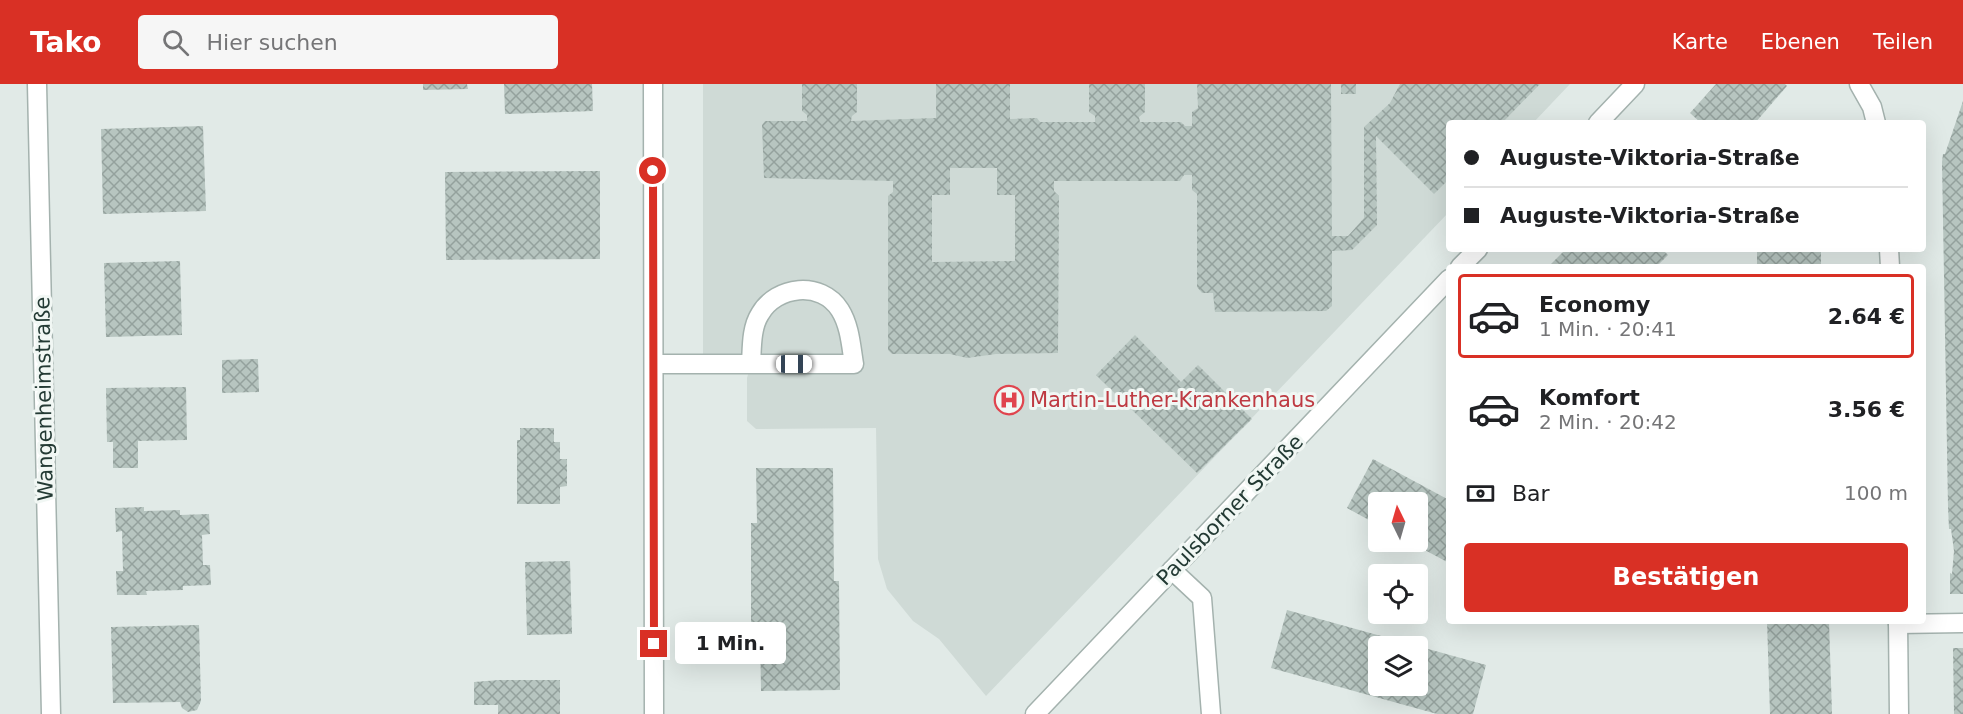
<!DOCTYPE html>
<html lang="de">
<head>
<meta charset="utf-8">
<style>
	body { margin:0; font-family:"DejaVu Sans",sans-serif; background:#f6f6f6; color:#202124; height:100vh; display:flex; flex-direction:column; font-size:22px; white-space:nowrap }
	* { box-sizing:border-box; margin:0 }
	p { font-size:20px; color:#757577 }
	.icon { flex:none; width:33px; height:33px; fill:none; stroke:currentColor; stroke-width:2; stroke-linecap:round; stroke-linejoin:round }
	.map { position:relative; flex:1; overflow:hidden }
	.panel { position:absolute; left:1446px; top:180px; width:480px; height:360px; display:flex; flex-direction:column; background:#fff; border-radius:6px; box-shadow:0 6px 24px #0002 }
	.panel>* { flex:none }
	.top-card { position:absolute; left:1446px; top:36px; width:480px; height:132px; border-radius:6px; box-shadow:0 6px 24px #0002; display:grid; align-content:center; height:132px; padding:0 18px; background:#fff }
	.needle { width:39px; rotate:355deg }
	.buttons { position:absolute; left:1368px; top:408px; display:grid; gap:12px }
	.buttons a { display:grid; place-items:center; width:60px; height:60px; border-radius:6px; background:#fff; box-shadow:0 6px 24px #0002; font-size:30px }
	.end { position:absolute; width:27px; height:27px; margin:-14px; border:8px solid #d93025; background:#fff; box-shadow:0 0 0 3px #fff }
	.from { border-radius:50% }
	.bubble { position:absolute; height:42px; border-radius:6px; background:#fff; box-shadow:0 6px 24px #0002; font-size:20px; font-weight:800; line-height:42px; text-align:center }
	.car { position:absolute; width:18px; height:36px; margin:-18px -9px; border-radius:8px; box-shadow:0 0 4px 2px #0007; background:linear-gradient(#fff 24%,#345 0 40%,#fff 0 76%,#345 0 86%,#fff 0) }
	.top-card b { display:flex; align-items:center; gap:21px; height:57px; font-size:22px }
	.top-card b+b { border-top:2px solid #e0e0e0 }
	.top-card i { width:15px; height:15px; background:#202124 }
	ul { padding:10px 0 0; list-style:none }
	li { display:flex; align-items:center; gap:18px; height:84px; margin:0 12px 9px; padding:0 6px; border:3px solid transparent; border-radius:6px }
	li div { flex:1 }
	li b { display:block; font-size:22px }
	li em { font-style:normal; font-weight:800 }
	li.current { border-color:#d93025 }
	li>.icon { width:54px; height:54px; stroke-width:1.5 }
	.pay { display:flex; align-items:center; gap:15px; height:66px; padding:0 18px; font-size:22px }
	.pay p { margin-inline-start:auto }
	.action { display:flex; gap:12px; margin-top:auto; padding:12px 18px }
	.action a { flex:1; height:69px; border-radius:6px; background:#d93025; color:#fff; font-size:24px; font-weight:800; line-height:69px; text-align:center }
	header { display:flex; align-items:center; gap:36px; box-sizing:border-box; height:84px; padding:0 30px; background:#d93025; color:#fff }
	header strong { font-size:28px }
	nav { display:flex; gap:33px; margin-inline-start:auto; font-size:21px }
	.search { width:420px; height:54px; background:#f6f6f6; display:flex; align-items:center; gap:15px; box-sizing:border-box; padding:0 21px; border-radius:6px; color:#757577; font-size:22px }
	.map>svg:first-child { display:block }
	.built { fill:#cfdad6 }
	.building { fill:url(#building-cross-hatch); fill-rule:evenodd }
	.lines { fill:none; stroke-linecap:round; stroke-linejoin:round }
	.minor-casing { stroke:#a4b2ae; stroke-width:21 }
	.minor { stroke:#fff; stroke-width:18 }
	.route { stroke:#d93025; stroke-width:8 }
	.labels { text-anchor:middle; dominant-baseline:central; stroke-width:6; stroke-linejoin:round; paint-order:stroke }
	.street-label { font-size:21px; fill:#233a34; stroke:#f1f7f4 }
	.health-label { font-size:21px; fill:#be3a42; stroke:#f1f7f4; text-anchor:start }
</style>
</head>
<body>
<header>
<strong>Tako</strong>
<div class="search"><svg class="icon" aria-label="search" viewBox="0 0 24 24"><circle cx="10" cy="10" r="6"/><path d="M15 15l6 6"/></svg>Hier suchen</div>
<nav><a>Karte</a><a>Ebenen</a><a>Teilen</a></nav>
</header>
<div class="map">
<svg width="1963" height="630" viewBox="0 0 1963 630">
	<defs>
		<pattern id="building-cross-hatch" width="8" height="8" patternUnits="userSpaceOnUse" patternTransform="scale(1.5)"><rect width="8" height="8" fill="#b7c5c0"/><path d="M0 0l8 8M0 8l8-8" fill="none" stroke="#94a19d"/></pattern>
	</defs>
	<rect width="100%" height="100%" fill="#e1eae7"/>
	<path class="built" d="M703,0H1570L1533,39H1449V128L986,612L939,555L913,537L887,505L878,475L876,344L756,345L747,337V294L751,280H703Z"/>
	<g class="building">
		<path d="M423,0H467L468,5L423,6Z"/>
		<path d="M504,0H592L593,27L505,30Z"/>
		<path d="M802,0H857V28L852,32L851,37L936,34V0H1010V35L1037,34L1040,38H1095V32L1089,28V0H1145V28L1139,33L1140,38H1181L1185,42H1192V28L1198,24L1197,0H1331L1332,152H1348L1364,134V43L1390,19L1400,0H1540L1502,39H1449V95L1434,110L1376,52L1377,141L1352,166L1332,167V222L1326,227L1215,228L1213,209H1202L1197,203V110L1192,106V91H1184L1180,97H1054V107L1059,112L1058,269L996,270L967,274L950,270H892L888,266V112L893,108V97L764,94L762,41L765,37H807V31L802,27ZM950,84H997V111H1015V177L932,178V111H950Z"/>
		<rect x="1341" y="0" width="15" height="10"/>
		<path d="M1716,0H1785L1787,2L1755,39H1701L1690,29Z"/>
		<path d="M1963,17V510H1950V489L1952,490L1954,467L1951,445H1949L1948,422L1942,78L1943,70H1945Z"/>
		<path d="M203,42L206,127L103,130L101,45Z"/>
		<path d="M600,87V175L446,176L445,88Z"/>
		<path d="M1566,165H1662L1668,171L1656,183H1548Z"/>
		<rect x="1757" y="165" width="64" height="18"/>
		<path d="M180,177L182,251L106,253L104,179Z"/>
		<path d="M1135,251L1181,298L1198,281L1252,335L1197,389L1096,291Z"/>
		<path d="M258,275L259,308L222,309V276Z"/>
		<path d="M186,303L187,356L138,357V384H113V358H107L106,304Z"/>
		<path d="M520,344H554V358H560V375H567V402L560,403V420H517V356H520Z"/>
		<path d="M1373,375L1449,416V479L1410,458H1418V418H1378V441L1347,424Z"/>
		<path d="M756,384H833L834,497H839L840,606L761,607L760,544L751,545V439H757Z"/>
		<path d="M144,423V427L180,426V431L209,430L210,450L202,451L203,481H210L211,501L183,502V506L146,507L147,511H117L116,487H123L122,447L116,448L115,424Z"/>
		<path d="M570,477L572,550L527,551L525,478Z"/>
		<path d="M1287,526L1486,581L1473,630H1437L1271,584ZM1378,562H1418V602H1378Z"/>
		<path d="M1767,537H1829L1832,630H1770Z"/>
		<path d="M199,541L201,617L197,626L188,628L182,624L180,618L113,619L111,543Z"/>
		<path d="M1953,564H1963V630H1954Z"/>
		<path d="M499,596H560V630H498V621H474V598Z"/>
	</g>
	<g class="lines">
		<g class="minor-casing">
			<g id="minor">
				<path d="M37,0L51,630"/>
				<path d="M653,0L654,630"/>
				<path d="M1859,0L1872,23L1876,39"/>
				<path d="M1598,39L1635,0"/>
				<path d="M1889,165L1890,183"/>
				<path d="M1460,183L1478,165"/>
				<path d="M654,280H854C851,262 850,242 840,226C821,196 776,202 760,230C751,244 752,264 751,280"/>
				<path d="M1172,486L1202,514L1211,630"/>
				<path d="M1898,537L1899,630"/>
				<path d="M1898,540L1963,539"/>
				<path d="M1035,630L1449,195"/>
			</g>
		</g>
		<use href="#minor" class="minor"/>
	</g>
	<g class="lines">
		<path class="route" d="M653,87L654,560"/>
	</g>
	<defs>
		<g id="hospital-ring" transform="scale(1.5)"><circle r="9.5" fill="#f1f7f4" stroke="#e0444e" stroke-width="1.5"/><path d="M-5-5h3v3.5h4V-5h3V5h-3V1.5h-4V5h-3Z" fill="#e0444e"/></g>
	</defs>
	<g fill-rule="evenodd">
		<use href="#hospital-ring" x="1009" y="316"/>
	</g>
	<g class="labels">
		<g class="street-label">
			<text transform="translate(44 315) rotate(-91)">Wangenheimstraße</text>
			<text transform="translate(1230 426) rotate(-46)">Paulsborner Straße</text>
		</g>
		<g class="health-label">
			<text x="1030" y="316">Martin-Luther-Krankenhaus</text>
		</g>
	</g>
</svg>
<div class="buttons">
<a><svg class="needle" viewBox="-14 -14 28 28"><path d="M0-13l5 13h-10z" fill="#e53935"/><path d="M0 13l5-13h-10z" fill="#757577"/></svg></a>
<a><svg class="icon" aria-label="locate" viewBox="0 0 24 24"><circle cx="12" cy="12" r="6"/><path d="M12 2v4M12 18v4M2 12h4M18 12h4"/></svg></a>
<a><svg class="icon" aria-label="layers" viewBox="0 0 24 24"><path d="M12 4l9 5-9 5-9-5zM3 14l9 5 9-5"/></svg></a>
</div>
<i class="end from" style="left:653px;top:87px"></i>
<i class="end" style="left:654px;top:560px"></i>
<div class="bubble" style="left:675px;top:538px;width:111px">1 Min.</div>
<i class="car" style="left:794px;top:280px;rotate:90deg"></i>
<div class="top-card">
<b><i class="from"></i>Auguste-Viktoria-Straße</b>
<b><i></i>Auguste-Viktoria-Straße</b>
</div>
<section class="panel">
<ul>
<li class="current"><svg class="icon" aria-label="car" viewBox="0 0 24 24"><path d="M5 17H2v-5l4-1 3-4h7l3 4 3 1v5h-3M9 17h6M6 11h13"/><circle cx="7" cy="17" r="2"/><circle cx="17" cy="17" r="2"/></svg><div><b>Economy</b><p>1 Min. · 20:41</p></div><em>2.64 €</em></li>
<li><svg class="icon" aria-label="car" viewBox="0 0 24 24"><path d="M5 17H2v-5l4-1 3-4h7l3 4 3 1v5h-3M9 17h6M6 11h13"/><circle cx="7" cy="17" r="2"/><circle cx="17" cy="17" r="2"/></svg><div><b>Komfort</b><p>2 Min. · 20:42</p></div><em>3.56 €</em></li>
</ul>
<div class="pay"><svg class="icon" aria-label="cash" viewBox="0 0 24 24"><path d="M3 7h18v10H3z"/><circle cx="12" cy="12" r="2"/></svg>Bar<p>100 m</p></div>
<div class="action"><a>Bestätigen</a></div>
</section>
</div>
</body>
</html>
